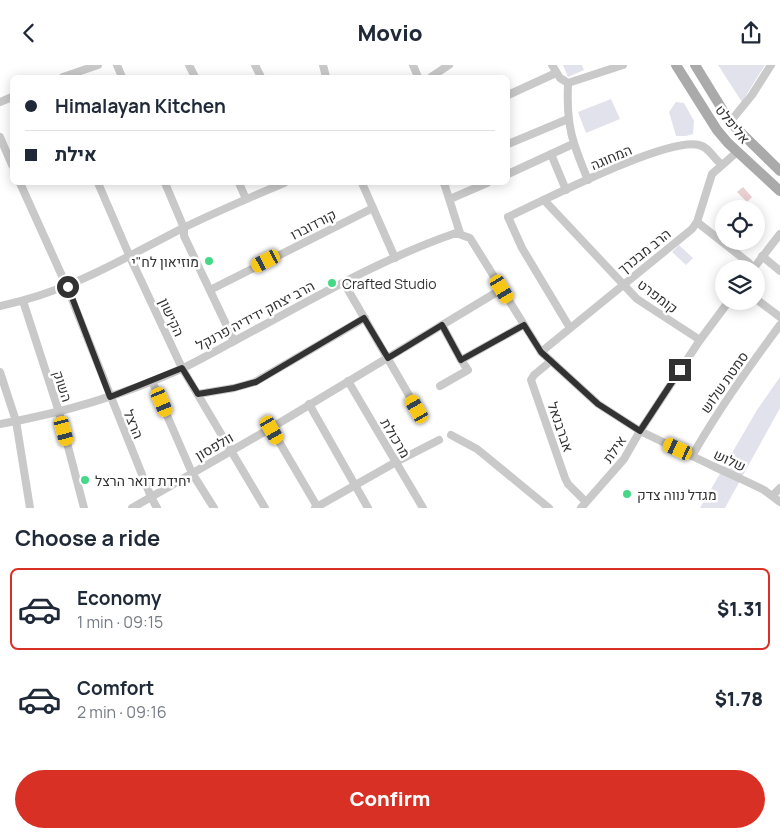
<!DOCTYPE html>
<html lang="en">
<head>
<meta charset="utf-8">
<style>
	body { margin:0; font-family:Manrope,Heebo,sans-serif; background:#f2f2f3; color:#1f2937; height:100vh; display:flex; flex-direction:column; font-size:19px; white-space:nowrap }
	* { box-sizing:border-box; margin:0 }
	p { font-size:16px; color:#747a83 }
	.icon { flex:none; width:28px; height:28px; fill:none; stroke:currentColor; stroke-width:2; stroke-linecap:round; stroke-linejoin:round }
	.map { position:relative; height:443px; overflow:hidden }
	.drawer { display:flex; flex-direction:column; background:#fff; flex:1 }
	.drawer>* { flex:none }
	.banner { position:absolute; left:10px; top:10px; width:500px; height:110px; border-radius:8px; box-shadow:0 2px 12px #0003; display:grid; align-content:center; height:110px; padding:0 15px; background:#fff }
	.controls { position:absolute; left:715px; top:135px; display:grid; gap:10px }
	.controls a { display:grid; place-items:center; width:50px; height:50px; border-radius:50%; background:#fff; box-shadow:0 2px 12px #0003; font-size:25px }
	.end { position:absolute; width:22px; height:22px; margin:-11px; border:6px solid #323232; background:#fff; box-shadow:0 0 0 2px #fff }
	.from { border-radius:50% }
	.car { position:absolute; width:15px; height:30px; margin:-15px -8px; border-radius:6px; box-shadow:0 0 4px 1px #0007; background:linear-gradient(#f5c518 24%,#345 0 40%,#f5c518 0 76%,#345 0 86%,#f5c518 0) }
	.banner b { display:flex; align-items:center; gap:18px; height:48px; font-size:19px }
	.banner b+b { border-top:1px solid #e0e1e3 }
	.banner i { width:12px; height:12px; background:#1f2937 }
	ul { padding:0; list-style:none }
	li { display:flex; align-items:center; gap:15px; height:82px; margin:0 10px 8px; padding:0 5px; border:2px solid transparent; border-radius:8px }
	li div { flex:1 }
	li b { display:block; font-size:19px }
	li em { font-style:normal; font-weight:800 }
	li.current { border-color:#d93025 }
	li>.icon { width:45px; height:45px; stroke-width:1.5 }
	h2 { padding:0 15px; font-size:22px; line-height:60px }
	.action { display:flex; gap:10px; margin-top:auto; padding:10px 15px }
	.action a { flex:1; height:58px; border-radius:30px; background:#d93025; color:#fff; font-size:20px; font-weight:800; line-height:58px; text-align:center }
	header { display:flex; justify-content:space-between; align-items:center; height:65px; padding:0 15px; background:#fff; font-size:22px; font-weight:800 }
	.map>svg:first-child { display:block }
	.green { fill:#e2e2ed }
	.water { fill:#ebd0d3 }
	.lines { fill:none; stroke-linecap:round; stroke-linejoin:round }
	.minor { stroke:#c9c9c9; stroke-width:8 }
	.major { stroke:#aaa; stroke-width:10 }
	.minor-bridge { stroke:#c9c9c9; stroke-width:8 }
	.route { stroke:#323232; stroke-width:6 }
	.poi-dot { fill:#45d987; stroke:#fff; stroke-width:2 }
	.labels { text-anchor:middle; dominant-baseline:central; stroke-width:5; stroke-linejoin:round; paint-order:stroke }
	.street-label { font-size:14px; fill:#323232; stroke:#fff }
	.poi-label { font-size:14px; fill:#323232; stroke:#fff; text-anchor:start }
</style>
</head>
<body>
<header><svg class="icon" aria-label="back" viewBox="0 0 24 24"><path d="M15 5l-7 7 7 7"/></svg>Movio<svg class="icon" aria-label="share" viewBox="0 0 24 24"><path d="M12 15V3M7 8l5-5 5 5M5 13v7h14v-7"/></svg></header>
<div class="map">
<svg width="780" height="443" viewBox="0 0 780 443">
	<rect width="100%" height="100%" fill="#fff"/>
	<g class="green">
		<path d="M563,0H582L584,5L568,12Z"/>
		<path d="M718,0H765L742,37Z"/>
		<path d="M611,34L620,54L586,68L578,47Z"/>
		<path d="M676,37L684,38L694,56L693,69L686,71H676L669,47Z"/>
		<path d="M679,180L693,193L686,200L672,187Z"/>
		<path d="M780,312V343L725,443H700L757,345Z"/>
	</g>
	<path class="water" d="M743,122L752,132L747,137L737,127Z"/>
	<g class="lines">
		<g class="minor">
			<path d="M117,0L122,12"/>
			<path d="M189,0L195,12"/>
			<path d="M255,0L261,12"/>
			<path d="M323,0L326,12"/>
			<path d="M413,0L418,12"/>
			<path d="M552,0L560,13L568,18L623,0"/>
			<path d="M63,12L98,0"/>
			<path d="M431,12L449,0"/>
			<path d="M568,18C566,60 572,77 588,115"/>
			<path d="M508,30L556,8"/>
			<path d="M0,37L12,32"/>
			<path d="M730,57L752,30L771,0"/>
			<path d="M0,72L12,100"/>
			<path d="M508,79L568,54"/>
			<path d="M551,89L566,125"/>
			<path d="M508,109L573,79"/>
			<path d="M20,118L67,222L151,432L157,443"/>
			<path d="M98,118L130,192L182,303L265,443"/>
			<path d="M165,118L184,163V171L234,276"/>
			<path d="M239,118L246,134"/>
			<path d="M362,118L395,193"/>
			<path d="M444,118L460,168"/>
			<path d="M450,134L487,118"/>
			<path d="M544,135L637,234L700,275"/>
			<path d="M697,157L749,198"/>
			<path d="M762,191L780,206"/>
			<path d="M753,204L780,169"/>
			<path d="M344,218L417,344"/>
			<path d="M210,225L373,143"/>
			<path d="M756,234L780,252"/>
			<path d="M23,236L59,347L84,443"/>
			<path d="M0,241C68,227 119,196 179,165C213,148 249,133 284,118"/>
			<path d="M442,260L461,295"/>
			<path d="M570,263L522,183L508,152C543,136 666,72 699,80C709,82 713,93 721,99"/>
			<path d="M541,287L692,164L697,157L712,109L737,87"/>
			<path d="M551,296L534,310L531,315L565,413L568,419L586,437"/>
			<path d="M0,307L16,356L30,443"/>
			<path d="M152,316L192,408L214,443"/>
			<path d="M348,316L423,443"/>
			<path d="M440,321L468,305L461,295L524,260"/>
			<path d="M198,329L234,323L255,317L365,253"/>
			<path d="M309,339L368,443"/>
			<path d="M0,359C63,348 123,330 181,304C200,295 219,284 238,274C309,236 380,194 456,168L470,173L541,287L551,296L598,339L640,366L715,402"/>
			<path d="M271,363L318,443"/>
			<path d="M451,370L477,384L549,443"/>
			<path d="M692,391C718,345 748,303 780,260"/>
			<path d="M739,413L764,425L780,437"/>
			<path d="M773,430L780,423"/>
			<path d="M132,443L271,363L502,224"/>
			<path d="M315,443L396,397L439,375"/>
			<path d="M581,443L624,394L640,366L700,275L729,236"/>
		</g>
		<g class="major">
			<path d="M676,0L717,65L728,78L780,126"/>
			<path d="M695,0L730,57L780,106"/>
		</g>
		<path class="minor-bridge" d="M715,402L739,413"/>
	</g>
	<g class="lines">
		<path class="route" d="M68,222L110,332L182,303L198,329L234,323L256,317L364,253L388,293L442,260L461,295L524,260L541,287L563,307L598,339L640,366L680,305"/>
	</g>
	<g class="poi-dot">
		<circle cx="209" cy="196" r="5"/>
		<circle cx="332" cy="218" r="5"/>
		<circle cx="85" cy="415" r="5"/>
		<circle cx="627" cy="429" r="5"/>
	</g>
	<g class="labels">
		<g class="street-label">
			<text transform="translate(733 59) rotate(51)">אליפלט</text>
			<text transform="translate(611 92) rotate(-23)">המחוגה</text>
			<text transform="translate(313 159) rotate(-27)">קורדוברו</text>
			<text transform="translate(644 186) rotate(-39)">הרב מבכרך</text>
			<text transform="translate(658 231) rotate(37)">קומפרט</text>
			<text transform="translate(255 250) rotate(-28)">הרב יצחק ידידיה פרנקל</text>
			<text transform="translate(172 252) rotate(65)">הקישון</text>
			<text transform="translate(724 317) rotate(-55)">סמטת שלוש</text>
			<text transform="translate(63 321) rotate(72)">השוק</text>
			<text transform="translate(134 359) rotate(68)">הרצל</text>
			<text transform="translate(561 362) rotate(71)">אברבנאל</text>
			<text transform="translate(396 373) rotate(59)">מרכולת</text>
			<text transform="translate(214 381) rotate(-30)">וולפסון</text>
			<text transform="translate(614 384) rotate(-55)">אילת</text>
			<text transform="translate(730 395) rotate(25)">שלוש</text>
		</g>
		<g class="poi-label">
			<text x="199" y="196" text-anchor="end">מוזיאון לח"י</text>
			<text x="342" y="218">Crafted Studio</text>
			<text x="95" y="415">יחידת דואר הרצל</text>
			<text x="637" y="429">מגדל נווה צדק</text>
		</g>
	</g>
</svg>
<div class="controls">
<a><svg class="icon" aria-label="locate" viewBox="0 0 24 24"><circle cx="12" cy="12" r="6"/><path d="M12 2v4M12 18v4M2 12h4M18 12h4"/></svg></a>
<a><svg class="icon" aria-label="layers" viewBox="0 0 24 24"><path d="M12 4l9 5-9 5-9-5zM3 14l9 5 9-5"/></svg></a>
</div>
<i class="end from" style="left:68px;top:222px"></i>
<i class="end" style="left:680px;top:305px"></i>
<i class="car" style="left:266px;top:196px;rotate:243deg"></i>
<i class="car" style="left:502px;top:224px;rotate:149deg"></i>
<i class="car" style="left:162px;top:337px;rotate:157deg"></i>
<i class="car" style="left:417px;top:344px;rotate:330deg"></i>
<i class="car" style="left:272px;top:365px;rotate:150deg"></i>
<i class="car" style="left:64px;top:366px;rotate:165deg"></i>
<i class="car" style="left:678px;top:384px;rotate:295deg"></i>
<div class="banner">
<b><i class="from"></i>Himalayan Kitchen</b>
<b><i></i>אילת</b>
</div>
</div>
<section class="drawer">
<h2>Choose a ride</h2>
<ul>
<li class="current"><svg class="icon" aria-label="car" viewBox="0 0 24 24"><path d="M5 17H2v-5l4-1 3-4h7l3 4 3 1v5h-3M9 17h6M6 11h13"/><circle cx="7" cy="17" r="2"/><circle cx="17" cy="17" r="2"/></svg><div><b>Economy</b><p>1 min · 09:15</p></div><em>$1.31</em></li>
<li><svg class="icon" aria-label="car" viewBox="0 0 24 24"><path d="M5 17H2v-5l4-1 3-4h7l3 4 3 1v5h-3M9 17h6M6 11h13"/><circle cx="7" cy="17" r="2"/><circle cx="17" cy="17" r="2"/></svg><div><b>Comfort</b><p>2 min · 09:16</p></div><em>$1.78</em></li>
</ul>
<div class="action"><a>Confirm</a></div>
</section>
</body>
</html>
